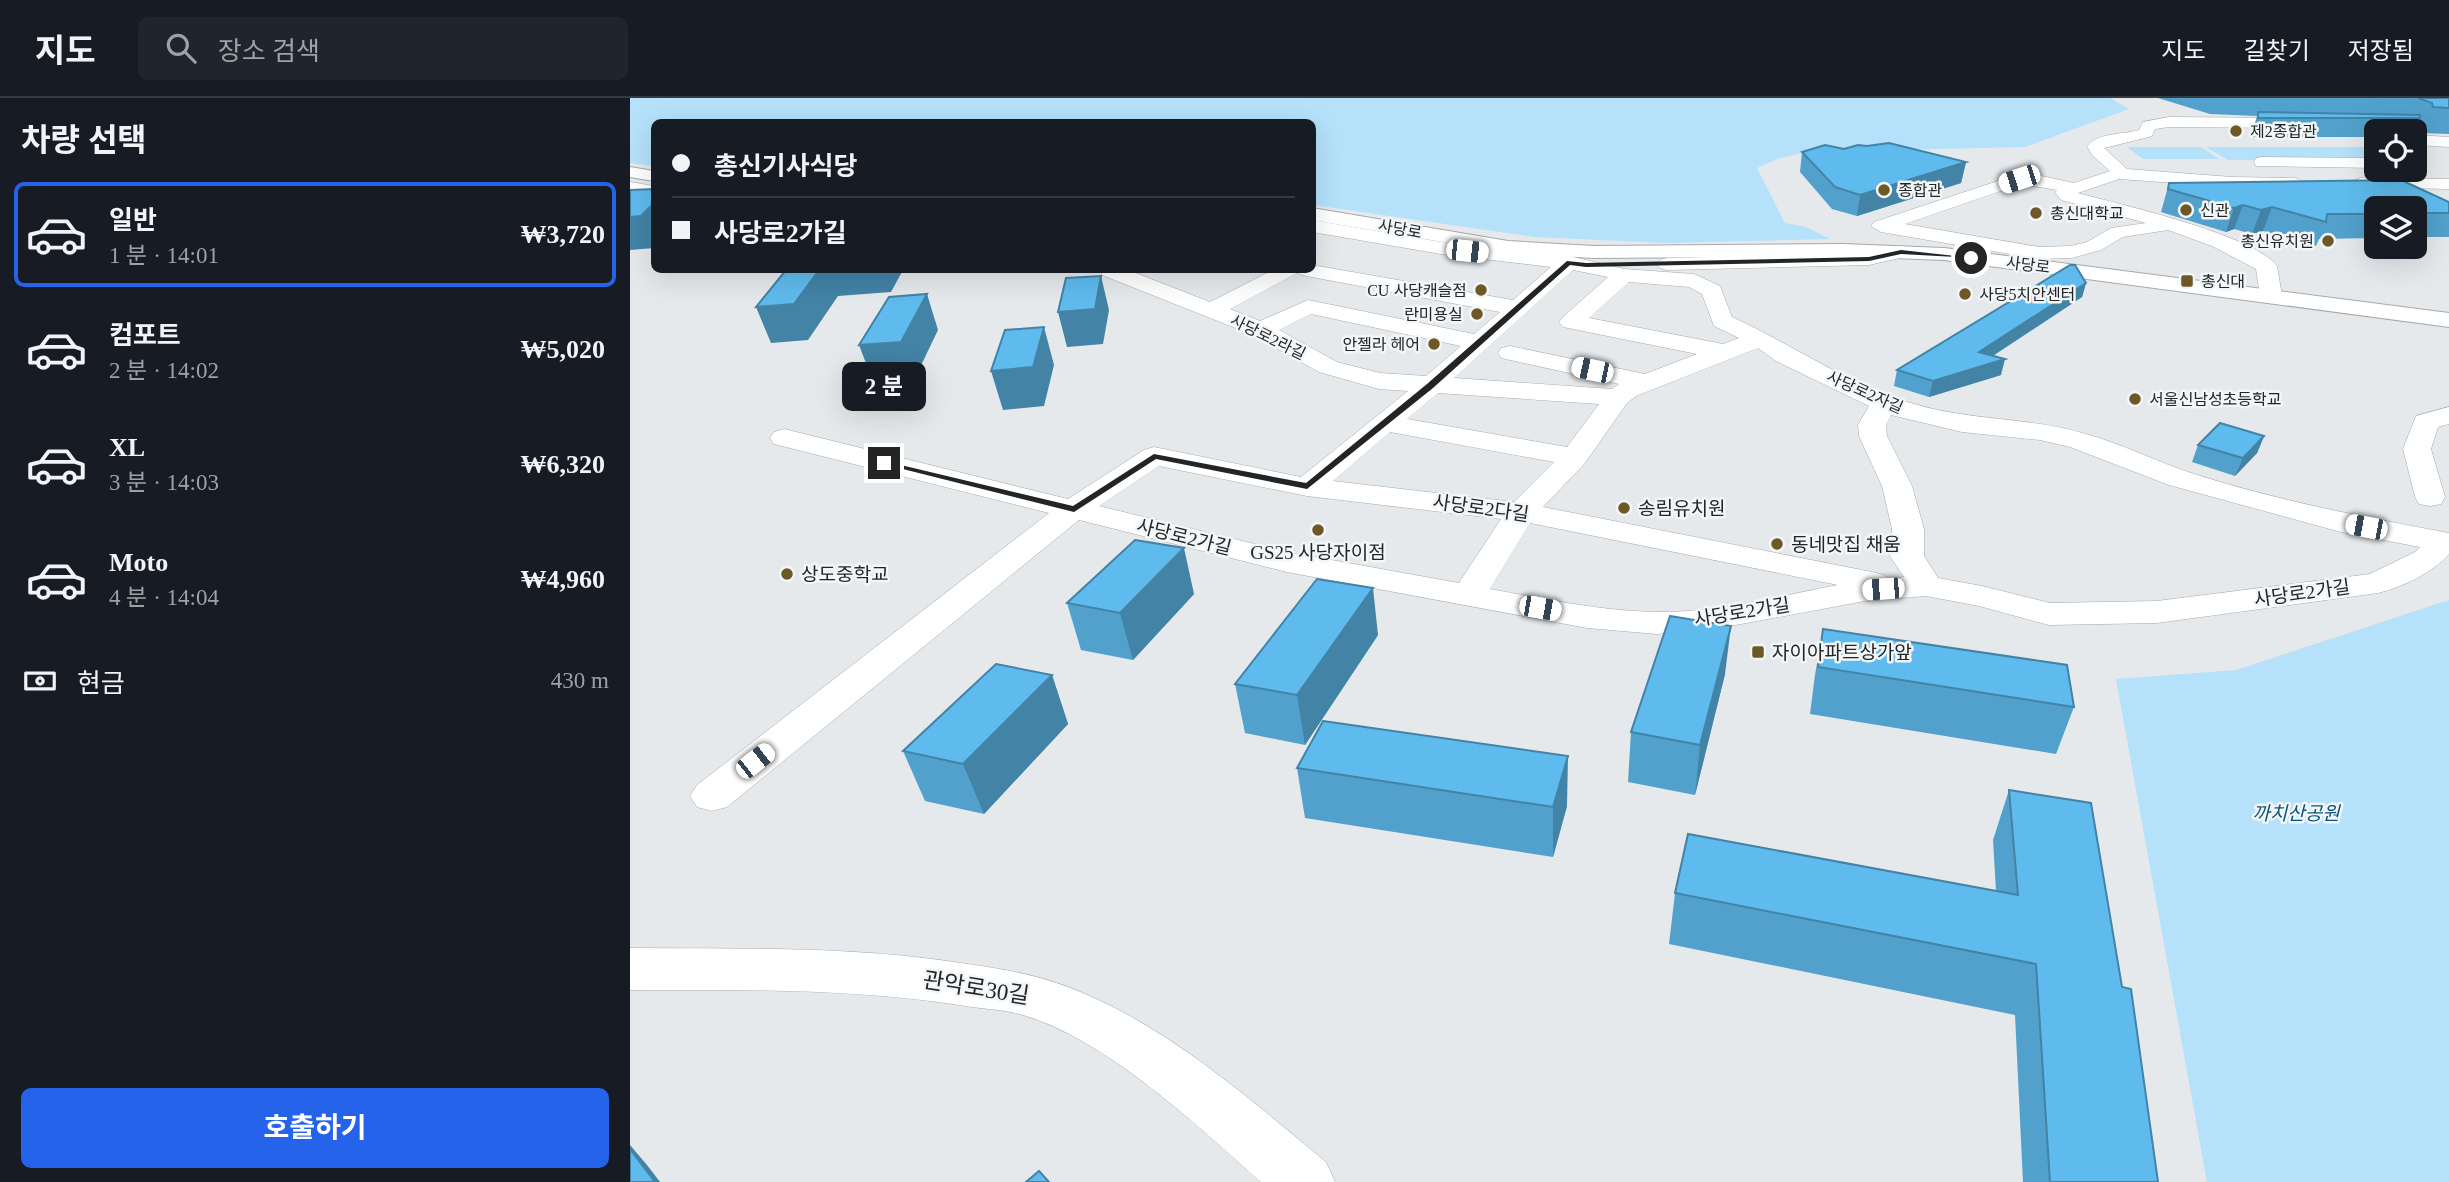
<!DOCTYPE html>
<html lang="ko">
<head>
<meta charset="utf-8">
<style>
	body { margin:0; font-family:"Times New Roman","Noto Sans KR",serif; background:#20242c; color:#f1f3f6; height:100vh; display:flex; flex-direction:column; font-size:26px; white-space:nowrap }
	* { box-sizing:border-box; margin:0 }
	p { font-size:23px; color:#9ea1a6 }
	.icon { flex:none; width:38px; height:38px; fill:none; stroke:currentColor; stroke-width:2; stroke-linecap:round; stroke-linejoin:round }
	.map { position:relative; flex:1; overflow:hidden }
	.panel { display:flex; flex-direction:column; background:#171b24; width:630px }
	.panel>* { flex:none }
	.hud { position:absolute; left:21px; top:21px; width:665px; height:154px; border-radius:10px; box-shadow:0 7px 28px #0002; display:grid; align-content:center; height:154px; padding:0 21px; background:#171b24 }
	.buttons { position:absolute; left:1734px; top:21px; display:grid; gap:14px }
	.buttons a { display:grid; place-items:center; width:63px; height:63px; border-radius:10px; background:#171b24; box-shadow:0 7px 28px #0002; font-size:35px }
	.end { position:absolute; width:32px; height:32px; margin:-16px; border:9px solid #232525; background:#fff; box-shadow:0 0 0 4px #fff }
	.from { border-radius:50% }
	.bubble { position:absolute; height:49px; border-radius:10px; background:#171b24; box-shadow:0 7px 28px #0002; font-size:23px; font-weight:700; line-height:49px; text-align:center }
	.car { position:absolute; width:21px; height:42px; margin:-21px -10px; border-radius:9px; box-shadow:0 0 5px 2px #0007; background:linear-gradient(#fff 24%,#345 0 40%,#fff 0 76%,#345 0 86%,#fff 0) }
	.hud b { display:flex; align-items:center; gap:24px; height:66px; font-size:26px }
	.hud b+b { border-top:2px solid #363941 }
	.hud i { width:18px; height:18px; background:#f1f3f6 }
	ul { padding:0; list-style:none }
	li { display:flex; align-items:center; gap:21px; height:105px; margin:0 14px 10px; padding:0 7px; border:4px solid transparent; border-radius:10px }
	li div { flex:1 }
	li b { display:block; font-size:26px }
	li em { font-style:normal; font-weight:700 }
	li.on { border-color:#2563eb }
	li>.icon { width:63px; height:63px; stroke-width:1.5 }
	h2 { padding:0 21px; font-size:32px; line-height:84px }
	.pay { display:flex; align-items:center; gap:18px; height:77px; padding:0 21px; font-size:26px }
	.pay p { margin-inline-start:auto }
	.cta { display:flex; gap:14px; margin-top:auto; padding:14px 21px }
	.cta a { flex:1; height:80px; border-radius:10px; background:#2563eb; color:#fff; font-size:28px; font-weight:700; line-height:80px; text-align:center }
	header { display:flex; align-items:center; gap:42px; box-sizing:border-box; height:98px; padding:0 35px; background:#171b24; border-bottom:2px solid #363941 }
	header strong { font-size:33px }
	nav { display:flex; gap:38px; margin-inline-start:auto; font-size:24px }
	.search { width:490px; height:63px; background:#20242c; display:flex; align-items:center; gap:18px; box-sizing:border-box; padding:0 24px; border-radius:10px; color:#9ea1a6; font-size:26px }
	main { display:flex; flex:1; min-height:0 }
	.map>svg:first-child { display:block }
	.green { fill:#b5e1fb }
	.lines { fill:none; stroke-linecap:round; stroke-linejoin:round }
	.minor-casing { stroke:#a6a9ab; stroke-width:1 }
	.major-casing { stroke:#a6a9ab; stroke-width:2 }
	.minor { fill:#fff; fill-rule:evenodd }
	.major { fill:#fff; fill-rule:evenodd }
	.wall { fill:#52a1cc }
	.shaded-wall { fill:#4283a6 }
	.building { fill:#5fbbed; stroke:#4283a6; stroke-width:2 }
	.route { fill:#232525 }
	.poi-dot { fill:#6e5828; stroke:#f2f6f8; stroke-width:2.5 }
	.labels { text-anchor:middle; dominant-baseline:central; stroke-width:5; stroke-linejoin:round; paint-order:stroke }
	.far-poi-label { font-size:16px; fill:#232525; stroke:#f2f6f8; text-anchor:start }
	.far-street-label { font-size:16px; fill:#232525; stroke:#f2f6f8 }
	.street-label { font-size:19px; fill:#232525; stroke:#f2f6f8 }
	.poi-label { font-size:19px; fill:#232525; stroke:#f2f6f8; text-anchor:start }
	.park-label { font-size:19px; font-style:italic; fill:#085475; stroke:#f2f6f8 }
	.near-street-label { font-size:23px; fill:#232525; stroke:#f2f6f8 }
</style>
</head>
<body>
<header>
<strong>지도</strong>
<div class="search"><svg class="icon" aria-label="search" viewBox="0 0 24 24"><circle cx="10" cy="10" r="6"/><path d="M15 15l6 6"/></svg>장소 검색</div>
<nav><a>지도</a><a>길찾기</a><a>저장됨</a></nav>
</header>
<main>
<section class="panel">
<h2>차량 선택</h2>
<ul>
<li class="on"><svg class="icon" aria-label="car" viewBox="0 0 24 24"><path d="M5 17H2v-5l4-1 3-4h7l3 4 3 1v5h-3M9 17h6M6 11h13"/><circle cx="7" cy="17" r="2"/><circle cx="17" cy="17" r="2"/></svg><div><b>일반</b><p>1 분 · 14:01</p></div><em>₩3,720</em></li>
<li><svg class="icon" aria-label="car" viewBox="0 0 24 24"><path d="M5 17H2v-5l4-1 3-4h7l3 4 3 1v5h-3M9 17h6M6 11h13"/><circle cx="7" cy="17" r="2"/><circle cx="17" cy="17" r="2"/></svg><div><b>컴포트</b><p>2 분 · 14:02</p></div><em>₩5,020</em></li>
<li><svg class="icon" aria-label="car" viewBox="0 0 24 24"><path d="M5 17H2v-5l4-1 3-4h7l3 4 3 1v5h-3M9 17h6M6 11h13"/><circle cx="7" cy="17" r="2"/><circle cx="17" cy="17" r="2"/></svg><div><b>XL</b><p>3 분 · 14:03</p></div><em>₩6,320</em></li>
<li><svg class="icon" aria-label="car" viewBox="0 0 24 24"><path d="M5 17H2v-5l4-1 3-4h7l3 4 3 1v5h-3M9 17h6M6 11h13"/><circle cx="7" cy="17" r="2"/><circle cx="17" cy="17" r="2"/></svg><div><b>Moto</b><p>4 분 · 14:04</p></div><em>₩4,960</em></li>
</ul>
<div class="pay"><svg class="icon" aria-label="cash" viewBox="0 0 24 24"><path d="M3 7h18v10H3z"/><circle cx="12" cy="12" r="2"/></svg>현금<p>430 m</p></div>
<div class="cta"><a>호출하기</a></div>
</section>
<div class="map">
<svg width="1819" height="1084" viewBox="0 0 1819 1084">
	<rect width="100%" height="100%" fill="#e5e9eb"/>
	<g class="green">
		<path d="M0,0H1480L1499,11L1395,49L1176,54L1147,61L1127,70L1155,125L1176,129L1200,141L1036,145L904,139L683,107L682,24H24V68L0,65Z"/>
		<path d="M1497,49H1571L1589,61H1513Z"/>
		<path d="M1576,49H1746V63L1598,62Z"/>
		<path d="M1819,502V1084H1577L1486,581L1606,572Z"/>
	</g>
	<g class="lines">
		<g class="minor-casing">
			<g id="minor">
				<path d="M1539,19L1673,20L1681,25L1673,30L1539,29L1525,31L1522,38L1515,40L1474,50L1497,71L1602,79L1665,80L1674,85L1671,89H1602L1489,81L1448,95C1488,106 1625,137 1647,168L1652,198L1649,203H1633L1630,198L1626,171L1582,148L1538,132L1493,139L1471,152L1442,160L1409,161L1251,134L1241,128L1244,124L1389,76H1402L1444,85L1480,73L1462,57L1457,48C1470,34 1492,37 1509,32L1513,24ZM1391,86L1427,92L1425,94L1431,102L1516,125L1481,130L1457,144L1441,148L1409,149L1275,126Z"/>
				<path d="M1785,37L1819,39V49L1785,47Z"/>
				<path d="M1632,59L1746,60V70L1626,68L1624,64L1626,60Z"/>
				<path d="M1730,80L1819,81V91L1724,89L1721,85Z"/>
				<path d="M0,84L24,88V98L0,94Z"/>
				<path d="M682,122L811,144L939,158L994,171L1064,176L1090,188L1102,219C1163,247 1219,287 1284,306C1340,323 1400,319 1456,336C1492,346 1525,363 1561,375C1645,402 1732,419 1819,435V456C1802,475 1773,489 1748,495L1527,525L1419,527L1349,508L1296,498L1235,503L1084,531L1027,536L957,530L657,474L449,422L97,709L82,713L67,709L60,698L67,687L419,415L144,346L140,340L144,334L154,331L438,401L514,352L524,349L671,379L778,293L749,291L689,274L623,237L472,177L470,172H498L580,204L643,172H682V167L883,202L921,169L811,156L682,134ZM943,172L978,179L933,219L929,224L933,229L1067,256L1015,276L880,248L871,250L868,255L871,260L989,286L982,291L824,280ZM667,175L676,178L870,214L844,236L678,202L630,223L600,211ZM999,184L1059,189L1072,196L1084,228L1109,240L1093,246L959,220ZM681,216L831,248L796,278L750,275L707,264L649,232ZM1128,250L1146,263L1239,308L1228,327L1229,338L1252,388L1262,431L1260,458L1274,479L1257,481L1254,477L1242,474L913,409L955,365L997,305L1006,298ZM808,295L969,306L937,349L777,321ZM1261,317L1332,334L1410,342L1440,349L1539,387L1711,434L1790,449L1785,454L1740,476L1527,503L1420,505L1352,488L1308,480L1294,458V431L1282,388L1257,338L1256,327ZM760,334L924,364L884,404L703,383ZM529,368L677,398L871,421L829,485L657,454L469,408ZM900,425L1208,487C1149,498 1086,515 1026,514C970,513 915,501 860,491Z"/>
				<path d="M1271,148L1278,150L1281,154L1278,158L1239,167L1037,172L1030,170L1026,166L1030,162L1037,160L1239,155Z"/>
				<path d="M1819,309V326L1808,329L1801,351L1815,399L1811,406L1800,408L1789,406L1785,399L1773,351L1786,318Z"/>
				<path d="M0,850C108,851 217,848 324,864C377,872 412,876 462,899C549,938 623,1004 696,1064L705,1084H631C567,1027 475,941 393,917C373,911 350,911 329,907C220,890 110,892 0,892Z"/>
			</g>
		</g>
		<g class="major-casing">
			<g id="major">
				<path d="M0,69L24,73V83L0,79Z"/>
				<path d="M682,110L878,143L964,148L1213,146L1314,150L1819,215V229L1314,162L1213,158L964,160L878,155L682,122Z"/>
			</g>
		</g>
		<use href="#minor" class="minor"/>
		<use href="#major" class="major"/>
	</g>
	<g class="wall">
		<path d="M1528,0H1819V36L1792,35L1791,31L1787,29L1785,33H1746V39H1621L1627,18L1580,16Z"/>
		<path d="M1214,51L1336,64L1331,85L1227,118L1202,111L1170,74L1172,54Z"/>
		<path d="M1539,85L1819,104V139H1785V110H1746V140L1689,141L1686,148L1633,133L1622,136L1604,131L1596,134L1531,114Z"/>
		<path d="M1456,185L1452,199L1363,258L1371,277L1299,299L1264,288L1267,272Z"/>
		<path d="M1634,338L1627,355L1605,378L1562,364L1568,347Z"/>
		<path d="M564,496L503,562L451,552L437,505Z"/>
		<path d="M1193,531L1444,609L1426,656L1180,616L1185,577Z"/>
		<path d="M748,537L675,647L615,635L605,586Z"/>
		<path d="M1095,576L1065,697L998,684L1001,634Z"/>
		<path d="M422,577L438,626L354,716L295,703L273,653Z"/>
		<path d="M667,670L937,708L923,759L675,720Z"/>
		<path d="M1379,692L1492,889L1528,1084H1393L1385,917L1039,846L1045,795L1366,793L1363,742Z"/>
	</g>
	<g class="shaded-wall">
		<path d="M1336,64L1331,85L1227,118L1230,97Z"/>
		<path d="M24,105V150L0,152V119Z"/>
		<path d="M1613,107L1604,131L1596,134L1604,110Z"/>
		<path d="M1642,109L1633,133L1622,136L1631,112Z"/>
		<path d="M189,172H273L261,194L208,198L178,242L141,245L126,209Z"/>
		<path d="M471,178L479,212L473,246L437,249L428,214Z"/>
		<path d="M1456,185L1452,199L1345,269L1349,254Z"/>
		<path d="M297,196L308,232L284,282L244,286L229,247Z"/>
		<path d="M414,229L424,267L414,308L373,312L361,273Z"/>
		<path d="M1375,261L1371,277L1299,299L1303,283Z"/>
		<path d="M1634,338L1627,355L1605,378L1613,360Z"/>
		<path d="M554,450L564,496L503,562L490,515Z"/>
		<path d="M743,490L748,537L675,647L667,597Z"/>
		<path d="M1101,528L1095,576L1065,697L1070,647Z"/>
		<path d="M422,577L438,626L354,716L333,666Z"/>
		<path d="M938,658L937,708L923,759V709Z"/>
		<path d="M0,1047L17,1067L30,1084H25L0,1051Z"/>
	</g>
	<g class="building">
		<path d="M1788,0H1819V10L1803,9L1802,5Z"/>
		<path d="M1628,14L1790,17V20H1628Z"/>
		<path d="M1259,45L1336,64L1230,97L1205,89L1172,54L1195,47L1214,51L1228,47L1237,48Z"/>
		<path d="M1771,82L1819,104V115H1785V110H1746V116H1697L1696,124L1642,109L1631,112L1613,107L1604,110L1538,91L1539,85Z"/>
		<path d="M24,91V105L11,118L0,119V92Z"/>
		<path d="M1440,167H1445L1456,185L1349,254L1375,261L1303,283L1267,272Z"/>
		<path d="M156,172H189L164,206L126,209Z"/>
		<path d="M471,178L465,211L428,214L436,180Z"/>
		<path d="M297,196L271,244L229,247L259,199Z"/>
		<path d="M414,229L403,269L361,273L375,232Z"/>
		<path d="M1590,325L1634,338L1613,360L1568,347Z"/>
		<path d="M505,442L554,450L490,515L437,505Z"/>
		<path d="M687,481L743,490L667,597L605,586Z"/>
		<path d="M1040,518L1101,528L1070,647L1001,634Z"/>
		<path d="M1193,531L1437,567L1444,609L1188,569Z"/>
		<path d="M366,566L422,577L333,666L273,653Z"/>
		<path d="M693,623L938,658L923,709L667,670Z"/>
		<path d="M1379,692L1461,705L1492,889L1501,891L1528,1084H1420L1406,866L1045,795L1058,736L1388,797Z"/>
		<path d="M0,1051L25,1084H0Z"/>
		<path d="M409,1073L419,1084H396Z"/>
	</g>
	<path class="route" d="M1271,152L1344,160L1271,156L1239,163L956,169L940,167L803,290L677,391L526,361L444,414L249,365L254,363L443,408L524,356L676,385L797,286L937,163L956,165L1239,159Z"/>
	<g class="poi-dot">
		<circle cx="1606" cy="33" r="7"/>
		<circle cx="1254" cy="92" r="7"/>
		<circle cx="1556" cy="112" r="7"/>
		<circle cx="1406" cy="115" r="7"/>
		<circle cx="1698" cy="143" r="7"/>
		<rect x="1550" y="176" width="14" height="14" rx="3.5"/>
		<circle cx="851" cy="192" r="7"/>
		<circle cx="1335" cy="196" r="7"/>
		<circle cx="847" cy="216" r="7"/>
		<circle cx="804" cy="246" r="7"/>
		<circle cx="1505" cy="301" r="7"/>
		<circle cx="994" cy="410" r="7"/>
		<circle cx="688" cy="432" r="7"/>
		<circle cx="1147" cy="446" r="7"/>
		<circle cx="157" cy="476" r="7"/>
		<rect x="1121" y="547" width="14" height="14" rx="3.5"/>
	</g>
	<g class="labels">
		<g class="far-poi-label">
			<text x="1620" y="33">제2종합관</text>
			<text x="1268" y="92">종합관</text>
			<text x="1570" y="112">신관</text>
			<text x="1420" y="115">총신대학교</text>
			<text x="1684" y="143" text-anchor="end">총신유치원</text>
			<text x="1571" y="183">총신대</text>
			<text x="837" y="192" text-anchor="end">CU 사당캐슬점</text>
			<text x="1349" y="196">사당5치안센터</text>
			<text x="833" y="216" text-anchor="end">란미용실</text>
			<text x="790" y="246" text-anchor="end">안젤라 헤어</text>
			<text x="1519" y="301">서울신남성초등학교</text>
		</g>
		<g class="far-street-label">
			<text transform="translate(770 131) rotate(10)">사당로</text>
			<text transform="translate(1398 167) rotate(7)">사당로</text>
			<text transform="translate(638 239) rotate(26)">사당로2라길</text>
			<text transform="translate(1235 294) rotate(24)">사당로2자길</text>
		</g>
		<g class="street-label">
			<text transform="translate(851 410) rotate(8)">사당로2다길</text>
			<text transform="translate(554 439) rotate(14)">사당로2가길</text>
			<text transform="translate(1672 495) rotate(-8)">사당로2가길</text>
			<text transform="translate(1112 514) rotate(-9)">사당로2가길</text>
		</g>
		<g class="poi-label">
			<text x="1008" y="410">송림유치원</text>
			<text x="1161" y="446">동네맛집 채움</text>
			<text x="688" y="454" text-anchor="middle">GS25 사당자이점</text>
			<text x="171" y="476">상도중학교</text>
			<text x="1142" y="554">자이아파트상가앞</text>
		</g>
		<g class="park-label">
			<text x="1666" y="715">까치산공원</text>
		</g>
		<g class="near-street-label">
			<text transform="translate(346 890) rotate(9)">관악로30길</text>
		</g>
	</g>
</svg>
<div class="buttons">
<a><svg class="icon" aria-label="locate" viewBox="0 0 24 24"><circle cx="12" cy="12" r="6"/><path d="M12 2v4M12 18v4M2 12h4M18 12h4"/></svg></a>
<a><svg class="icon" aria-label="layers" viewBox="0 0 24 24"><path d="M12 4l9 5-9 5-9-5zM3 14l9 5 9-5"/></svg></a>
</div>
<i class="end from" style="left:1341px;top:160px"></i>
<i class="end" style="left:254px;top:365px"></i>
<div class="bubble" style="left:212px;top:264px;width:84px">2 분</div>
<i class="car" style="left:1389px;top:81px;rotate:252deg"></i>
<i class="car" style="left:837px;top:153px;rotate:96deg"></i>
<i class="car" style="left:962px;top:272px;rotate:282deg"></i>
<i class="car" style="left:1736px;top:429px;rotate:281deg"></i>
<i class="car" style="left:1253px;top:491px;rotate:266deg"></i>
<i class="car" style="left:910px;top:510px;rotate:100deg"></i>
<i class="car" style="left:125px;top:663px;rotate:52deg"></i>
<div class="hud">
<b><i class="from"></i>총신기사식당</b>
<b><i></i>사당로2가길</b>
</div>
</div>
</main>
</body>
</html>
